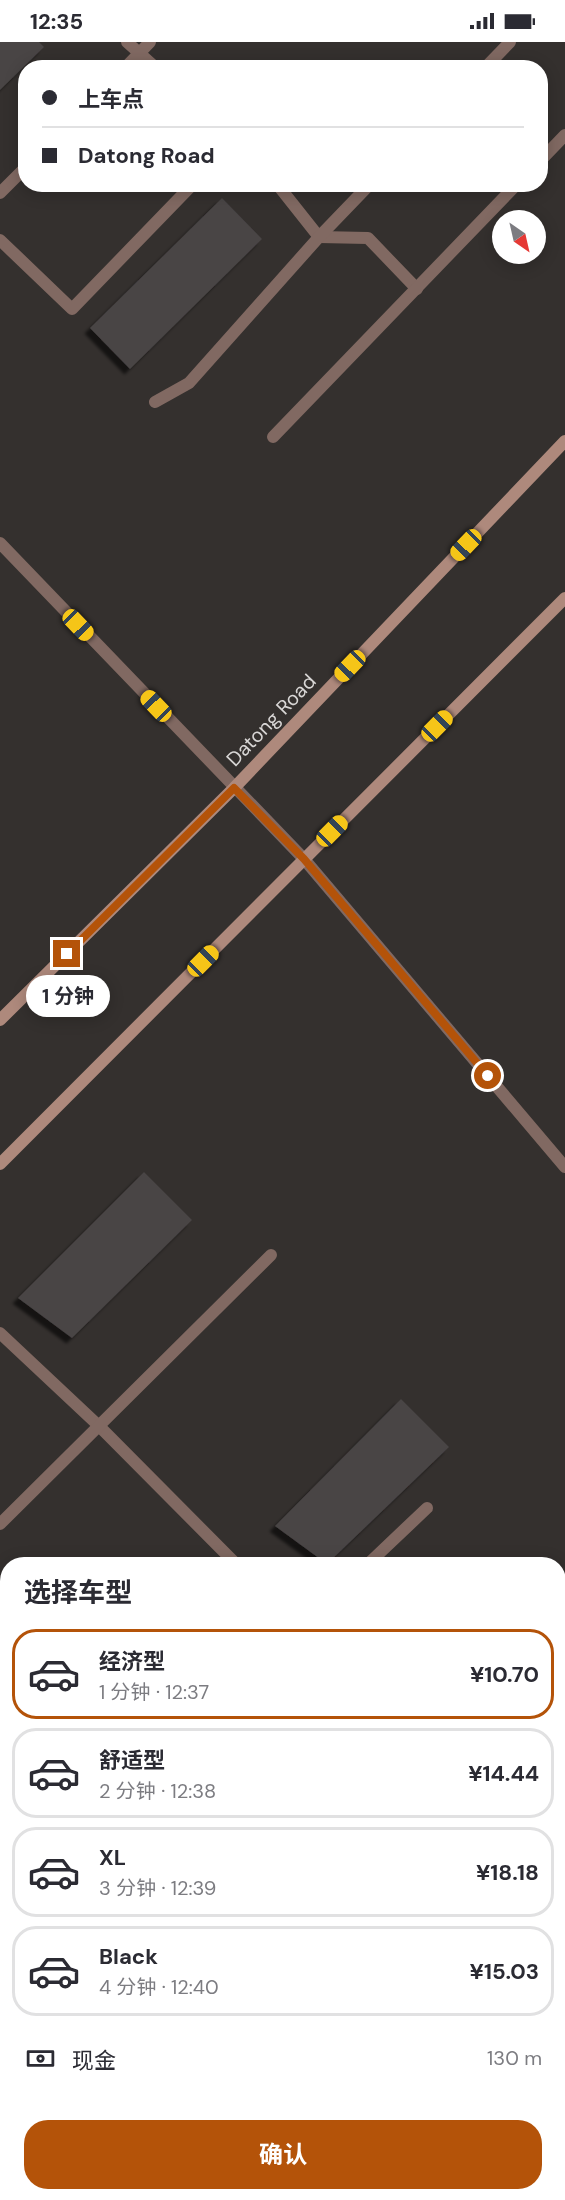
<!DOCTYPE html>
<html lang="zh">
<head>
<meta charset="utf-8">
<style>
	body { margin:0; font-family:"DM Sans","Noto Sans SC",sans-serif; background:#f7f7f7; color:#2b2b33; height:100vh; display:flex; flex-direction:column; font-size:22px; white-space:nowrap }
	* { box-sizing:border-box; margin:0 }
	p { font-size:20px; color:#7c7c81 }
	.icon { flex:none; width:33px; height:33px; fill:none; stroke:currentColor; stroke-width:2; stroke-linecap:round; stroke-linejoin:round }
	.map { position:relative; flex:1; overflow:hidden }
	.details { position:absolute; left:0px; top:1515px; width:566px; height:644px; display:flex; flex-direction:column; background:#fff; border-radius:24px 24px 0 0; box-shadow:0 3px 15px #0003 }
	.details>* { flex:none }
	.hud { position:absolute; left:18px; top:18px; width:530px; height:132px; border-radius:24px; box-shadow:0 3px 15px #0003; display:grid; align-content:center; height:132px; padding:0 24px; background:#fff }
	.needle { width:39px; rotate:146deg }
	.controls { position:absolute; left:492px; top:168px; display:grid; gap:12px }
	.controls a { display:grid; place-items:center; width:54px; height:54px; border-radius:50%; background:#fff; box-shadow:0 3px 15px #0003; font-size:30px }
	.end { position:absolute; width:27px; height:27px; margin:-14px; border:8px solid #b45309; background:#fff; box-shadow:0 0 0 3px #fff }
	.from { border-radius:50% }
	.bubble { position:absolute; height:42px; border-radius:21px; background:#fff; box-shadow:0 3px 15px #0003; font-size:20px; font-weight:700; line-height:42px; text-align:center }
	.car { position:absolute; width:18px; height:36px; margin:-18px -9px; border-radius:8px; box-shadow:0 0 4px 2px #0007; background:linear-gradient(#f5c518 24%,#345 0 40%,#f5c518 0 76%,#345 0 86%,#f5c518 0) }
	.hud b { display:flex; align-items:center; gap:21px; height:57px; font-size:22px }
	.hud b+b { border-top:2px solid #e1e1e2 }
	.hud i { width:15px; height:15px; background:#2b2b33 }
	ul { padding:0; list-style:none }
	li { display:flex; align-items:center; gap:18px; height:90px; margin:0 12px 9px; padding:0 12px; border:3px solid #e1e1e2; border-radius:24px }
	li div { flex:1 }
	li b { display:block; font-size:22px }
	li em { font-style:normal; font-weight:700 }
	li.current { border-color:#b45309 }
	li>.icon { width:54px; height:54px; stroke-width:1.5 }
	h2 { padding:0 24px; font-size:27px; line-height:72px }
	.pay { display:flex; align-items:center; gap:15px; height:66px; padding:0 24px; font-size:22px }
	.pay p { margin-inline-start:auto }
	.primary-button { display:flex; gap:12px; margin-top:auto; padding:12px 24px }
	.primary-button a { flex:1; height:69px; border-radius:24px; background:#b45309; color:#fff; font-size:24px; font-weight:700; line-height:69px; text-align:center }
	.status { display:flex; justify-content:space-between; align-items:center; height:42px; padding:0 30px; background:#fff; direction:ltr }
	.status svg { height:16px; fill:currentColor }
	.map>svg:first-child { display:block }
	.building { fill:#484445; filter:url(#shadow) }
	.lines { fill:none; stroke-linecap:round; stroke-linejoin:round }
	.street { stroke:#816962; stroke-width:12 }
	.secondary { stroke:#ae897c; stroke-width:12 }
	.route { stroke:#b45309; stroke-width:8 }
	.labels { text-anchor:middle; dominant-baseline:central; stroke-width:4.5; stroke-linejoin:round; paint-order:stroke }
	.street-label { font-size:20px; fill:#d8d6d5; stroke:#34302e }
</style>
</head>
<body>
<div class="status"><b>12:35</b><svg viewBox="0 0 49 12"><path d="M0 12V9h3v3zM5 12V6h3v6zM10 12V3h3v9zM15 12V0h3v12zM26 1h20v11H26zM47 4h2v5h-2z"/></svg></div>
<div class="map">
<svg width="565" height="2158" viewBox="0 0 565 2158">
	<defs>
		<filter id="shadow"><feDropShadow dx="-5.5" dy="5.5" stdDeviation="1.5" flood-color="#0009"/></filter>
	</defs>
	<rect width="100%" height="100%" fill="#34302e"/>
	<g class="building">
		<path d="M0,0H39L44,5L0,48Z"/>
		<path d="M222,156L262,197L130,327L90,286Z"/>
		<path d="M144,1130L192,1178L72,1296L18,1256Z"/>
		<path d="M401,1357L449,1405L327,1522L275,1484Z"/>
		<path d="M0,1925L8,1930V2007L0,2017Z"/>
		<path d="M27,2151H111L106,2158H21Z"/>
		<path d="M233,2151H316L311,2158H228Z"/>
	</g>
	<g class="lines">
		<g class="street">
			<path d="M127,0L156,26"/>
			<path d="M125,26L150,0"/>
			<path d="M485,26L510,0"/>
			<path d="M540,119L565,93"/>
			<path d="M277,142L319,195L368,196L417,247"/>
			<path d="M0,151L26,125"/>
			<path d="M0,198L72,267L193,142"/>
			<path d="M155,360L189,341L319,195L370,142"/>
			<path d="M273,395L517,142"/>
			<path d="M0,501L304,817L565,1125"/>
			<path d="M0,1291L99,1384L236,1522"/>
			<path d="M0,1482L271,1213"/>
			<path d="M368,1522L427,1466"/>
			<path d="M0,1787L8,1797"/>
			<path d="M0,2131L8,2120"/>
			<path d="M184,2158L189,2151"/>
		</g>
		<g class="secondary">
			<path d="M0,978L234,746L565,399"/>
			<path d="M0,1122L565,556"/>
		</g>
	</g>
	<g class="lines">
		<path class="route" d="M67,912L234,746L304,817L488,1034"/>
	</g>
	<g class="labels">
		<g class="street-label">
			<text transform="translate(271 678) rotate(-46)">Datong Road</text>
		</g>
	</g>
</svg>
<div class="controls">
<a><svg class="needle" viewBox="-14 -14 28 28"><path d="M0-13l5 13h-10z" fill="#e53935"/><path d="M0 13l5-13h-10z" fill="#7c7c81"/></svg></a>
</div>
<i class="end from" style="left:488px;top:1034px"></i>
<i class="end" style="left:67px;top:912px"></i>
<div class="bubble" style="left:26px;top:933px;width:84px">1 分钟</div>
<i class="car" style="left:466px;top:503px;rotate:224deg"></i>
<i class="car" style="left:78px;top:583px;rotate:136deg"></i>
<i class="car" style="left:350px;top:624px;rotate:224deg"></i>
<i class="car" style="left:156px;top:664px;rotate:316deg"></i>
<i class="car" style="left:437px;top:684px;rotate:45deg"></i>
<i class="car" style="left:332px;top:789px;rotate:45deg"></i>
<i class="car" style="left:203px;top:919px;rotate:45deg"></i>
<div class="hud">
<b><i class="from"></i>上车点</b>
<b><i></i>Datong Road</b>
</div>
<section class="details">
<h2>选择车型</h2>
<ul>
<li class="current"><svg class="icon" aria-label="car" viewBox="0 0 24 24"><path d="M5 17H2v-5l4-1 3-4h7l3 4 3 1v5h-3M9 17h6M6 11h13"/><circle cx="7" cy="17" r="2"/><circle cx="17" cy="17" r="2"/></svg><div><b>经济型</b><p>1 分钟 · 12:37</p></div><em>¥10.70</em></li>
<li><svg class="icon" aria-label="car" viewBox="0 0 24 24"><path d="M5 17H2v-5l4-1 3-4h7l3 4 3 1v5h-3M9 17h6M6 11h13"/><circle cx="7" cy="17" r="2"/><circle cx="17" cy="17" r="2"/></svg><div><b>舒适型</b><p>2 分钟 · 12:38</p></div><em>¥14.44</em></li>
<li><svg class="icon" aria-label="car" viewBox="0 0 24 24"><path d="M5 17H2v-5l4-1 3-4h7l3 4 3 1v5h-3M9 17h6M6 11h13"/><circle cx="7" cy="17" r="2"/><circle cx="17" cy="17" r="2"/></svg><div><b>XL</b><p>3 分钟 · 12:39</p></div><em>¥18.18</em></li>
<li><svg class="icon" aria-label="car" viewBox="0 0 24 24"><path d="M5 17H2v-5l4-1 3-4h7l3 4 3 1v5h-3M9 17h6M6 11h13"/><circle cx="7" cy="17" r="2"/><circle cx="17" cy="17" r="2"/></svg><div><b>Black</b><p>4 分钟 · 12:40</p></div><em>¥15.03</em></li>
</ul>
<div class="pay"><svg class="icon" aria-label="cash" viewBox="0 0 24 24"><path d="M3 7h18v10H3z"/><circle cx="12" cy="12" r="2"/></svg>现金<p>130 m</p></div>
<div class="primary-button"><a>确认</a></div>
</section>
</div>
</body>
</html>
